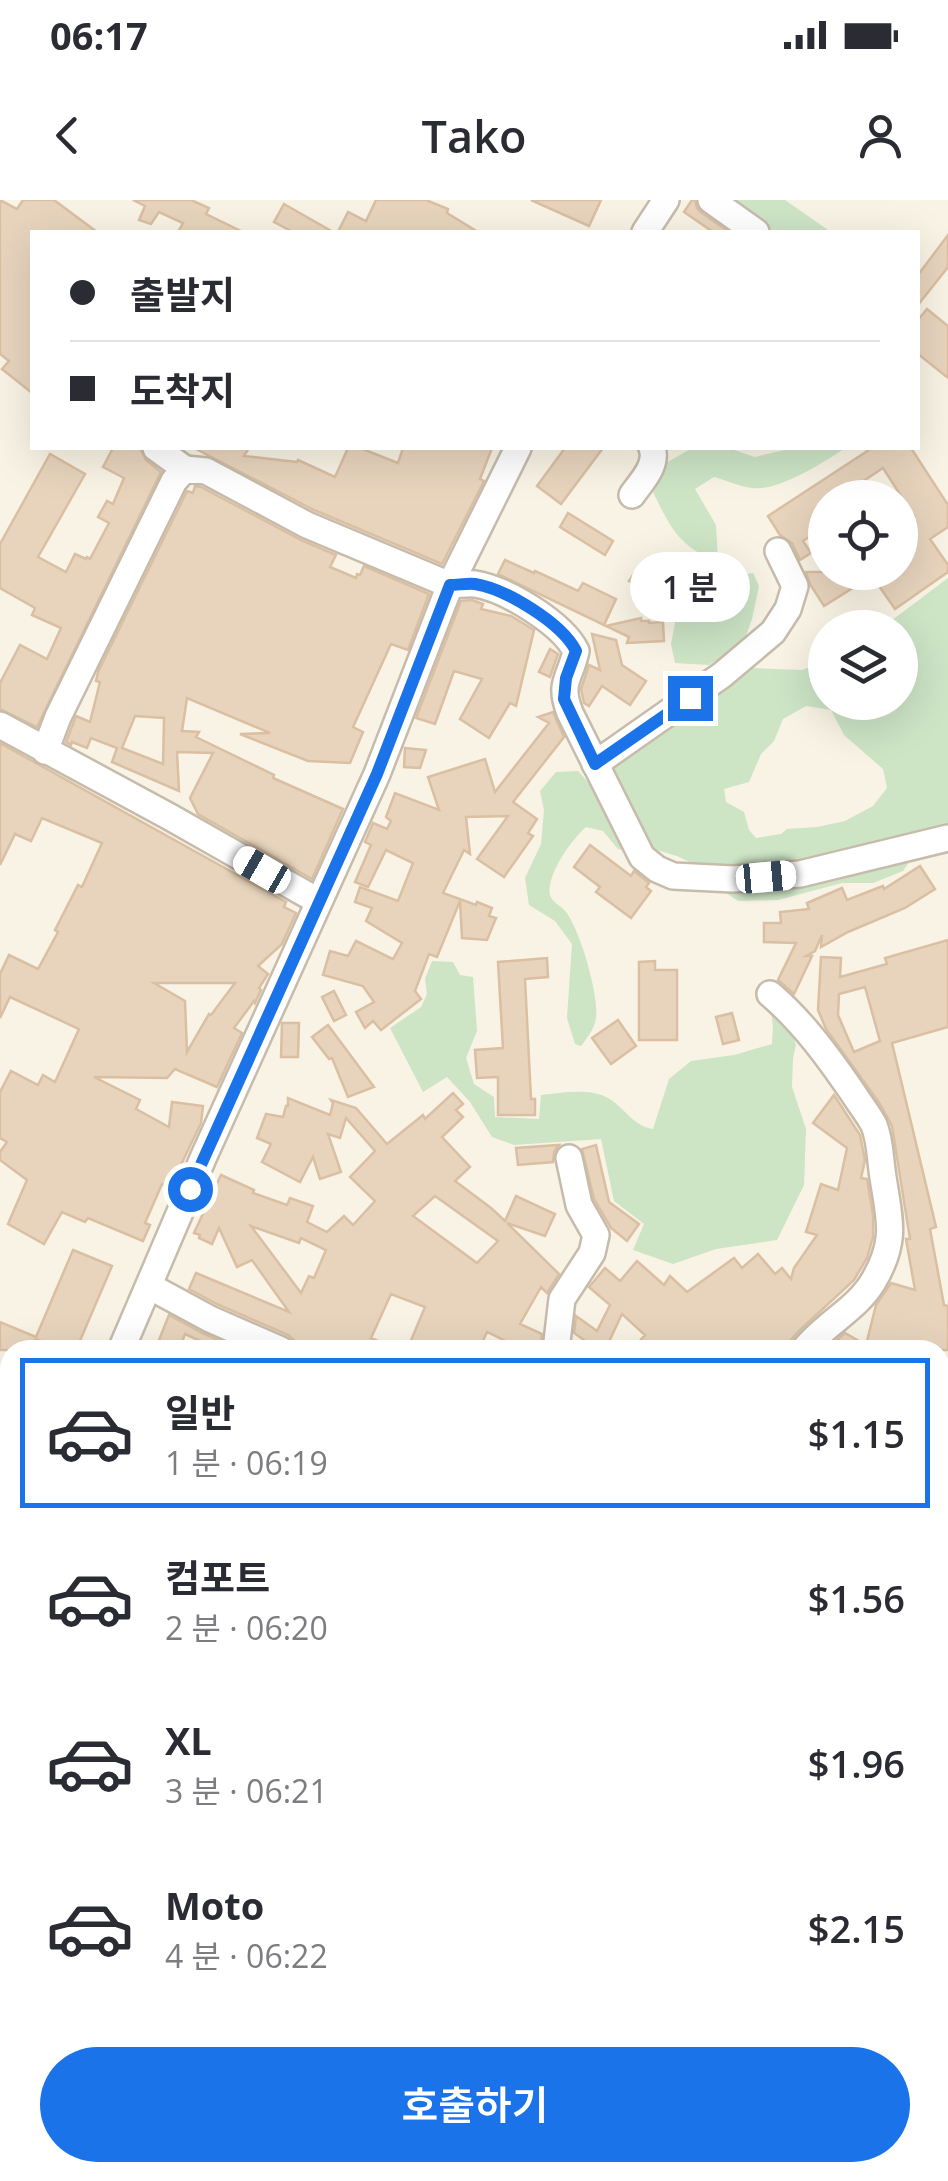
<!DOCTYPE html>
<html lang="ko">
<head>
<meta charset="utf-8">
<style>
	body { margin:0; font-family:"Open Sans","Noto Sans KR",sans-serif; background:#f7f7f7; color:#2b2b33; height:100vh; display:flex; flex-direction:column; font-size:38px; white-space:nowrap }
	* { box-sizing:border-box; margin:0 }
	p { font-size:32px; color:#7c7c81 }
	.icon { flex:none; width:55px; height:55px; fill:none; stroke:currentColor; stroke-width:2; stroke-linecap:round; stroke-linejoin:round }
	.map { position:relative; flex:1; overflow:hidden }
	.side { position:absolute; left:0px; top:1140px; width:950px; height:842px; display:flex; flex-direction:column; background:#fff; border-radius:30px 30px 0 0; box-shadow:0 10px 40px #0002 }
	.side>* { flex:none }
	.banner { position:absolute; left:30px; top:30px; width:890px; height:220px; border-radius:0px; box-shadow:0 10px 40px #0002; display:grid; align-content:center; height:220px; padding:0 40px; background:#fff }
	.fabs { position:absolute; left:808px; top:280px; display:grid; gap:20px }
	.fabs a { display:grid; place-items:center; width:110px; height:110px; border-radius:50%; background:#fff; box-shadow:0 10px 40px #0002; font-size:50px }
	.end { position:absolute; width:45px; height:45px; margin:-22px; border:12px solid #1a73e8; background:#fff; box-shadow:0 0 0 5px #fff }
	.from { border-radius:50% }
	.bubble { position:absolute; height:70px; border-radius:35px; background:#fff; box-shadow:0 10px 40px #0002; font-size:32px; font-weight:600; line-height:70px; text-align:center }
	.car { position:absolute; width:30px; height:60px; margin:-30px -15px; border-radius:12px; box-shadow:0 0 8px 2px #0007; background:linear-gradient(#fff 24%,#345 0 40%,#fff 0 76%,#345 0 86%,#fff 0) }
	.banner b { display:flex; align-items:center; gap:35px; height:95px; font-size:38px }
	.banner b+b { border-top:2px solid #e1e1e2 }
	.banner i { width:25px; height:25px; background:#2b2b33 }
	ul { padding:18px 0 0; list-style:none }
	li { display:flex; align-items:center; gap:30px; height:150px; margin:0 20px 15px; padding:0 20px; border:5px solid transparent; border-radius:0px }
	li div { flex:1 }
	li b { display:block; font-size:38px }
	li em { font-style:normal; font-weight:600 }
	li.current { border-color:#1a73e8 }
	li>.icon { width:90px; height:90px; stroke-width:1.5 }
	.cta { display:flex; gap:20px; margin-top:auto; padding:20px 40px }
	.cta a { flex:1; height:115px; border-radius:60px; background:#1a73e8; color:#fff; font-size:40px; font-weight:600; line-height:115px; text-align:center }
	.status { display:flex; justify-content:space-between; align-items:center; height:70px; padding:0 50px; background:#fff; direction:ltr }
	.status svg { height:28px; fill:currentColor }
	header { display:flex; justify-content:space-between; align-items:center; height:130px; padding:0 40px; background:#fff; font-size:45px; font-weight:600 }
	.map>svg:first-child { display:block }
	.green { fill:#cde4c5; fill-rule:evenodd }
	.building { fill:#e8d4bd; stroke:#dabfa2; stroke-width:2.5; fill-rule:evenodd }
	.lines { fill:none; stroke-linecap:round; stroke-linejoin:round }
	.minor-casing { stroke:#c7bcac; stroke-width:30 }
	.major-casing { stroke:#d6d2cd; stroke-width:38 }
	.minor { stroke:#fff; stroke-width:25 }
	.major { stroke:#efdda5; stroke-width:32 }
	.route { stroke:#1a73e8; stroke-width:12 }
</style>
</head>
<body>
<div class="status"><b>06:17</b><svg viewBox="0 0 49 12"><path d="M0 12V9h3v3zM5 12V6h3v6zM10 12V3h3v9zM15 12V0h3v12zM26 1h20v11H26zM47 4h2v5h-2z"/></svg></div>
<header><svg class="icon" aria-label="back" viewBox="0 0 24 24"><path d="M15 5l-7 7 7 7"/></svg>Tako<svg class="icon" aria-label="person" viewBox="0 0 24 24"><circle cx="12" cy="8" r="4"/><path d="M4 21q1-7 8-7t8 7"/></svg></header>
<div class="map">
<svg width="948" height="1981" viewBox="0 0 948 1981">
	<rect width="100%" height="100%" fill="#f8f3e4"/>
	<g class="green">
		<path d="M722,0H785L831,32H766Z"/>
		<path d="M692,248H728L755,257L793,248H845C825,262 777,292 752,288C740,287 726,280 714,277L695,289L716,325L718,362C679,347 670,327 653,292L661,266Z"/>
		<path d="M753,373L759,386L752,419L744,442L709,465L675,463L671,444L676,418L694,405L703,391L723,378Z"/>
		<path d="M948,378V634L772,669L698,666L677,656L650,648L610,569L614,560L752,468L802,470L825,461V502H900V428L883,427ZM806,506L831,510L844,535L883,569L887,588L873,606L845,621L817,627L787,629L781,634L756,638L749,630L744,612L726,602L724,589L749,582L761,554L774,541L783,519Z"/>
		<path d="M578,571L604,600L630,651L618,649L603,631L586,627C572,639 546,675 550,695C553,704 561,705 566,712C580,730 599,795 596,818C595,828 587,838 581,846L575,844L567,818L572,744L555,721L529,705L525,678L541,644L544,610L540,591L556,572Z"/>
		<path d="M909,662L903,671L873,683H842L778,700L738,701L717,687L791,686Z"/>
		<path d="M432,761L453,762L460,775L473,777L477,831L466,858L474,884L494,897L495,917L539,919L541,895C561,893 587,888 606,897C624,906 632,926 653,929L669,879L691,861L734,855L772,844L773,826L771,811L788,818L796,845L793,858L792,887L806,929L804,985L777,1040L716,1049L673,1064L633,1050L644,1024L614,1001L601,939L514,945L492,937L470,902L447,877L423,892L390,828L421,807L427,794L425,779Z"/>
		<path d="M940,1821L948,1824V1981H760L744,1973L940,1972Z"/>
	</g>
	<g class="building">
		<path d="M0,0L17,9L23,0H54L97,32H32V193L2,169L9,161L0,154Z"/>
		<path d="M133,0H191L209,8L206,14L243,32H178L183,23L159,12L151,24L139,20L145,6Z"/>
		<path d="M376,0H426L448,9L447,13L478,32H338L348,12L366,21Z"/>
		<path d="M531,0H601L589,26Z"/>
		<path d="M692,0H695L697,8L702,13L729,32H713L684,12Z"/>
		<path d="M284,4L333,32H293L274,22Z"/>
		<path d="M948,35V67L918,105V75Z"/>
		<path d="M927,109L948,126V178L918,154V120Z"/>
		<path d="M113,248H140L146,260L161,272L37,527L0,509V483L20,445L47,459L61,428L32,415L35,408L0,388V344L50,254L85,274L38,357L66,372L75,354L86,359L87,357L90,359L109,323L98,317L107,301L113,304L124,278L103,267Z"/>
		<path d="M194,248H249L244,256L297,262L298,260L335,277L348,248H360L398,263L403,248H492L480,279L484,281L442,364L314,310Z"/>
		<path d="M565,248H603L561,304L537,286Z"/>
		<path d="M872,248H911L948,305V327L930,339L948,365V372L895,409L872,376L824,406L810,384L806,372H900V325L914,316L883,268L838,298H825V306L814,313L824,327L803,341L811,353L800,360L792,343L780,335L768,316Z"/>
		<path d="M195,286L201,287L301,340L336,355L330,367L356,378L357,374L360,375L364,366L429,394L408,450L391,444L353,527L363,532L350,563L308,561L240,534L270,533L187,498L182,531L199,532L196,537L274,575L273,578L343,609L312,679L198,614L190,598L213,553L177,552L179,591L112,562L117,548L91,538L87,548L72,542L71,545L66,542L76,516L90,522L100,482L96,481L98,472L187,291L193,293ZM135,516L164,518L163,564L122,548Z"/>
		<path d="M568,313L613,341L605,355L560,327Z"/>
		<path d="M505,360L534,373L535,371L578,391L583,383L616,399L604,425L498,374Z"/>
		<path d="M637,369L690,388L685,400L629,381Z"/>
		<path d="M472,400L483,404L481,409L511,416L534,430L516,506L510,503L489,538L460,519L482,479L454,471L435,524L416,518L461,401Z"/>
		<path d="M641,418V421H649V423L663,422L664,441L627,443L629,437L606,426Z"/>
		<path d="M592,434L616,440L622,465L646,481L630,505L602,486L589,506L584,503L581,489L589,465L600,470Z"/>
		<path d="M550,449L558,454L550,477L539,472Z"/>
		<path d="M553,512L564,537L513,602L537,619L528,633L533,636L504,677L477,659L508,616L466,617L470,654L464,650L443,693L476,705L477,702L492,708L489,716L496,718L487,740L462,738L460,701L437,757L429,754L415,791L421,799L381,830L373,821L365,828L356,812L374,802L363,786L323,775L330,751L348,756L356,741L393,759L402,743L366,721L372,708L355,702L360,687L398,701L413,663L386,650L368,687L355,682L371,645L365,642L373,623L387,629L391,621L386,617L395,593L439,610L428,577L485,559L495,592L549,523L538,517Z"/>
		<path d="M0,543L286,702L284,707L296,713L282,744L258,766L268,774L259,788L261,790L255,803L254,801L234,828L242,833L217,887L175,869L167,878L94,877L140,900L136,909L169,927L172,902L203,906L201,923L170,988L162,984L145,1023L150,1025L143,1041L88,1018L85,1022L62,1012L44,1044L8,1024L27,980L0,960V952L7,942L0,938V892L11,871L38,885L43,875L55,882L79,829L10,797L0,818V774L9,755L38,769L58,732L55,730L78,685L82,687L102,643L42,618L31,641L15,634L0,665ZM154,783H235L211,815L209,814L187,852L185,801Z"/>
		<path d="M405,548L426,550L420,568L404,567Z"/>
		<path d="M590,645L631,676L634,671L649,683L646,687L651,691L631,718L596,692L600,687L574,667Z"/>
		<path d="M920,666L935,689L905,708L848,732L821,747L822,735L815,751L806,756H812L794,794L778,780L796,743L764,742V723H781L780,712L809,709L807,703L842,688L847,700L883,686L884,689Z"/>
		<path d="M948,740V827L892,843L936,1027L930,1029L944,1105L948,1106V1150H845L835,1145L826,1150L845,1133L866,1145L876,1105L891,1083L915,1090L906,1039H910L892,926L880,904L826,829L818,810L821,757L841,758L840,777L887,764L885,758ZM865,787L880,841L854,852L838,815L839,794Z"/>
		<path d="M547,758L548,777L525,779L531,899H535V915H498V877L477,878L475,850L503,848L498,762Z"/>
		<path d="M655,761V770H677V840H639V762Z"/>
		<path d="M334,791L346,815L334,821L322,797Z"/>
		<path d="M732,813L739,840L723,844L716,817Z"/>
		<path d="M618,820L636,846L611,864L592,838Z"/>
		<path d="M282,823H299L298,857H281Z"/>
		<path d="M328,825L348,852L374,887L348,897L332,858L329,859L312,837Z"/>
		<path d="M453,893L463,904L456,910L463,917L442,937L470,967L455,981L491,1008L505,1021L516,996L555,1014L545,1036L507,1023L559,1074L547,1093L541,1087L520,1124L542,1134L540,1150H524L487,1132L479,1150H407L425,1107L391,1094L371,1138L398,1150H297L295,1141L288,1135L217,1104L189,1089L196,1073L289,1112L252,1060L237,1067L219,1028L212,1044L199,1038L200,1035L194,1033L221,975L254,990L253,993L287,1005L290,998L313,1006L307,1022L327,1032L344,1016L353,1025L375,1001L350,977L375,951L346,918L340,938L328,934L341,972L320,979L313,957L300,982L262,962L271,944L257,938L266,914L283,917L286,906H288V898L330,915L333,903L331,900L356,908L387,944L423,915L425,919ZM435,996L498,1041L477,1063L413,1016ZM251,1026L299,1043L301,1038L326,1050L314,1078L309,1076L301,1093Z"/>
		<path d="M834,895L860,935L865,960L861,978L867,979L873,1015V1037L867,1058L854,1080L800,1130L791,1140L788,1150H632L645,1135L622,1114L605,1150H589L591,1145L574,1133L576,1116L597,1131L610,1105L589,1087L605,1068L620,1081L637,1061L664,1085L670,1076L687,1092L734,1058L742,1068L758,1054L775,1074L782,1068L791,1079L794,1068L817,1035L806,1032L821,984L838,990L847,948L813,923Z"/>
		<path d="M559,945L554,952L553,962L518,965L516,948Z"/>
		<path d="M596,945L609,1002L639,1024L627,1041L611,1028L594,999L582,949Z"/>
		<path d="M73,1050L112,1066L76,1150H61L36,1139L32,1150H0V1122L36,1137Z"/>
		<path d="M169,1115L202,1133L240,1150H220L185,1134L179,1150H155Z"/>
	</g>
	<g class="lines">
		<g class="minor-casing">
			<g id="minor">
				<path d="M711,0L756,32"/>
				<path d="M645,32L666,0"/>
				<path d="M156,248L185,269"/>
				<path d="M632,295C642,281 658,265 652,248"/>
				<path d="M0,525L170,617L318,701"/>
				<path d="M45,551L58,517L174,281L185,269L206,271L307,325L450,385C458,385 467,383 475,384C506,389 562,423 576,451C570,479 558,482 570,513L642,657L657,669L673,676L733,679L800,674L948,638"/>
				<path d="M595,564L722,475L773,432L788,409L795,386L778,351"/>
				<path d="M770,794C803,822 829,858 853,893C860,904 868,914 874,925C880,940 880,955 882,970C888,1016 899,1037 874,1080C858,1109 824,1124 804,1150"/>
				<path d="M149,1086L210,1119L281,1150"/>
				<path d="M121,1150L204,956L377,574L450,385L518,248"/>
				<path d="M556,1150L562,1099L592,1053L596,1035L579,1005L569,958"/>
				<path d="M940,1243L948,1249"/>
				<path d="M0,1370L10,1374"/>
				<path d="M0,1433L10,1409"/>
				<path d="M940,1535L948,1533"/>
				<path d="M940,1647L948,1640"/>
				<path d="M940,1744L948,1748"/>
				<path d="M295,1981L298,1972"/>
				<path d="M527,1981L533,1972"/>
			</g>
		</g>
		<g class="major-casing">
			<g id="major">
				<path d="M0,1766L10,1768"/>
				<path d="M0,1794L10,1796"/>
				<path d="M598,1972L613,1981"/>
				<path d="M651,1972L666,1981"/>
			</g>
		</g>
		<use href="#minor" class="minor"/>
		<use href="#major" class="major"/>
	</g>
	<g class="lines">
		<path class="route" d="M190,989L377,574L450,385C458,385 468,383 475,384C506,389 562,423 576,451L566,478L564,499L595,564L690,498"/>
	</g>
</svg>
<div class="fabs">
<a><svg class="icon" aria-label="locate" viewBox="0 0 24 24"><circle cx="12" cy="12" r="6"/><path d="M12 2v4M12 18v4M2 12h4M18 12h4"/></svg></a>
<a><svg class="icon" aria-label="layers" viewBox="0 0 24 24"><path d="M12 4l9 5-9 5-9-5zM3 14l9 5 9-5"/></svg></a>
</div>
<i class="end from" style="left:190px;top:989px"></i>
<i class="end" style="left:690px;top:498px"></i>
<div class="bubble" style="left:630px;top:352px;width:120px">1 분</div>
<i class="car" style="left:262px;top:670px;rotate:300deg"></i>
<i class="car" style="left:766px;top:677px;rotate:85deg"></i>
<div class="banner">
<b><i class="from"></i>출발지</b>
<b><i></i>도착지</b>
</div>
<section class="side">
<ul>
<li class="current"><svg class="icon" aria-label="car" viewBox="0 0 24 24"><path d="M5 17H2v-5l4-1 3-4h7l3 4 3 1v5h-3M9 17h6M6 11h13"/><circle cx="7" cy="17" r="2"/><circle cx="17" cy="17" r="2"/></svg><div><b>일반</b><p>1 분 · 06:19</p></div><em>$1.15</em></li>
<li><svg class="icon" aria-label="car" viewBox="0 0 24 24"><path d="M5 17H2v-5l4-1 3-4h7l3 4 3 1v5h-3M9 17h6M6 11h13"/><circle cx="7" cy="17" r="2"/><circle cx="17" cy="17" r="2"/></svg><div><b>컴포트</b><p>2 분 · 06:20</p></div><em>$1.56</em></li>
<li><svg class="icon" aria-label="car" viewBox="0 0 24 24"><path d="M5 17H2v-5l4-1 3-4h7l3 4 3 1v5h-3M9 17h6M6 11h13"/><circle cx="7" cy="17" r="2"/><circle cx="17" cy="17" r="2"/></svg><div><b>XL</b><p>3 분 · 06:21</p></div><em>$1.96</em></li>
<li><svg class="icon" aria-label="car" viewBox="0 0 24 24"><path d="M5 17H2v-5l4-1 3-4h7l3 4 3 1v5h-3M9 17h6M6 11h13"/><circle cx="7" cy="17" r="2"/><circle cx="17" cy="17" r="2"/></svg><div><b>Moto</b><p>4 분 · 06:22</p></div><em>$2.15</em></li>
</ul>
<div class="cta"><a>호출하기</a></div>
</section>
</div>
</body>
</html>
